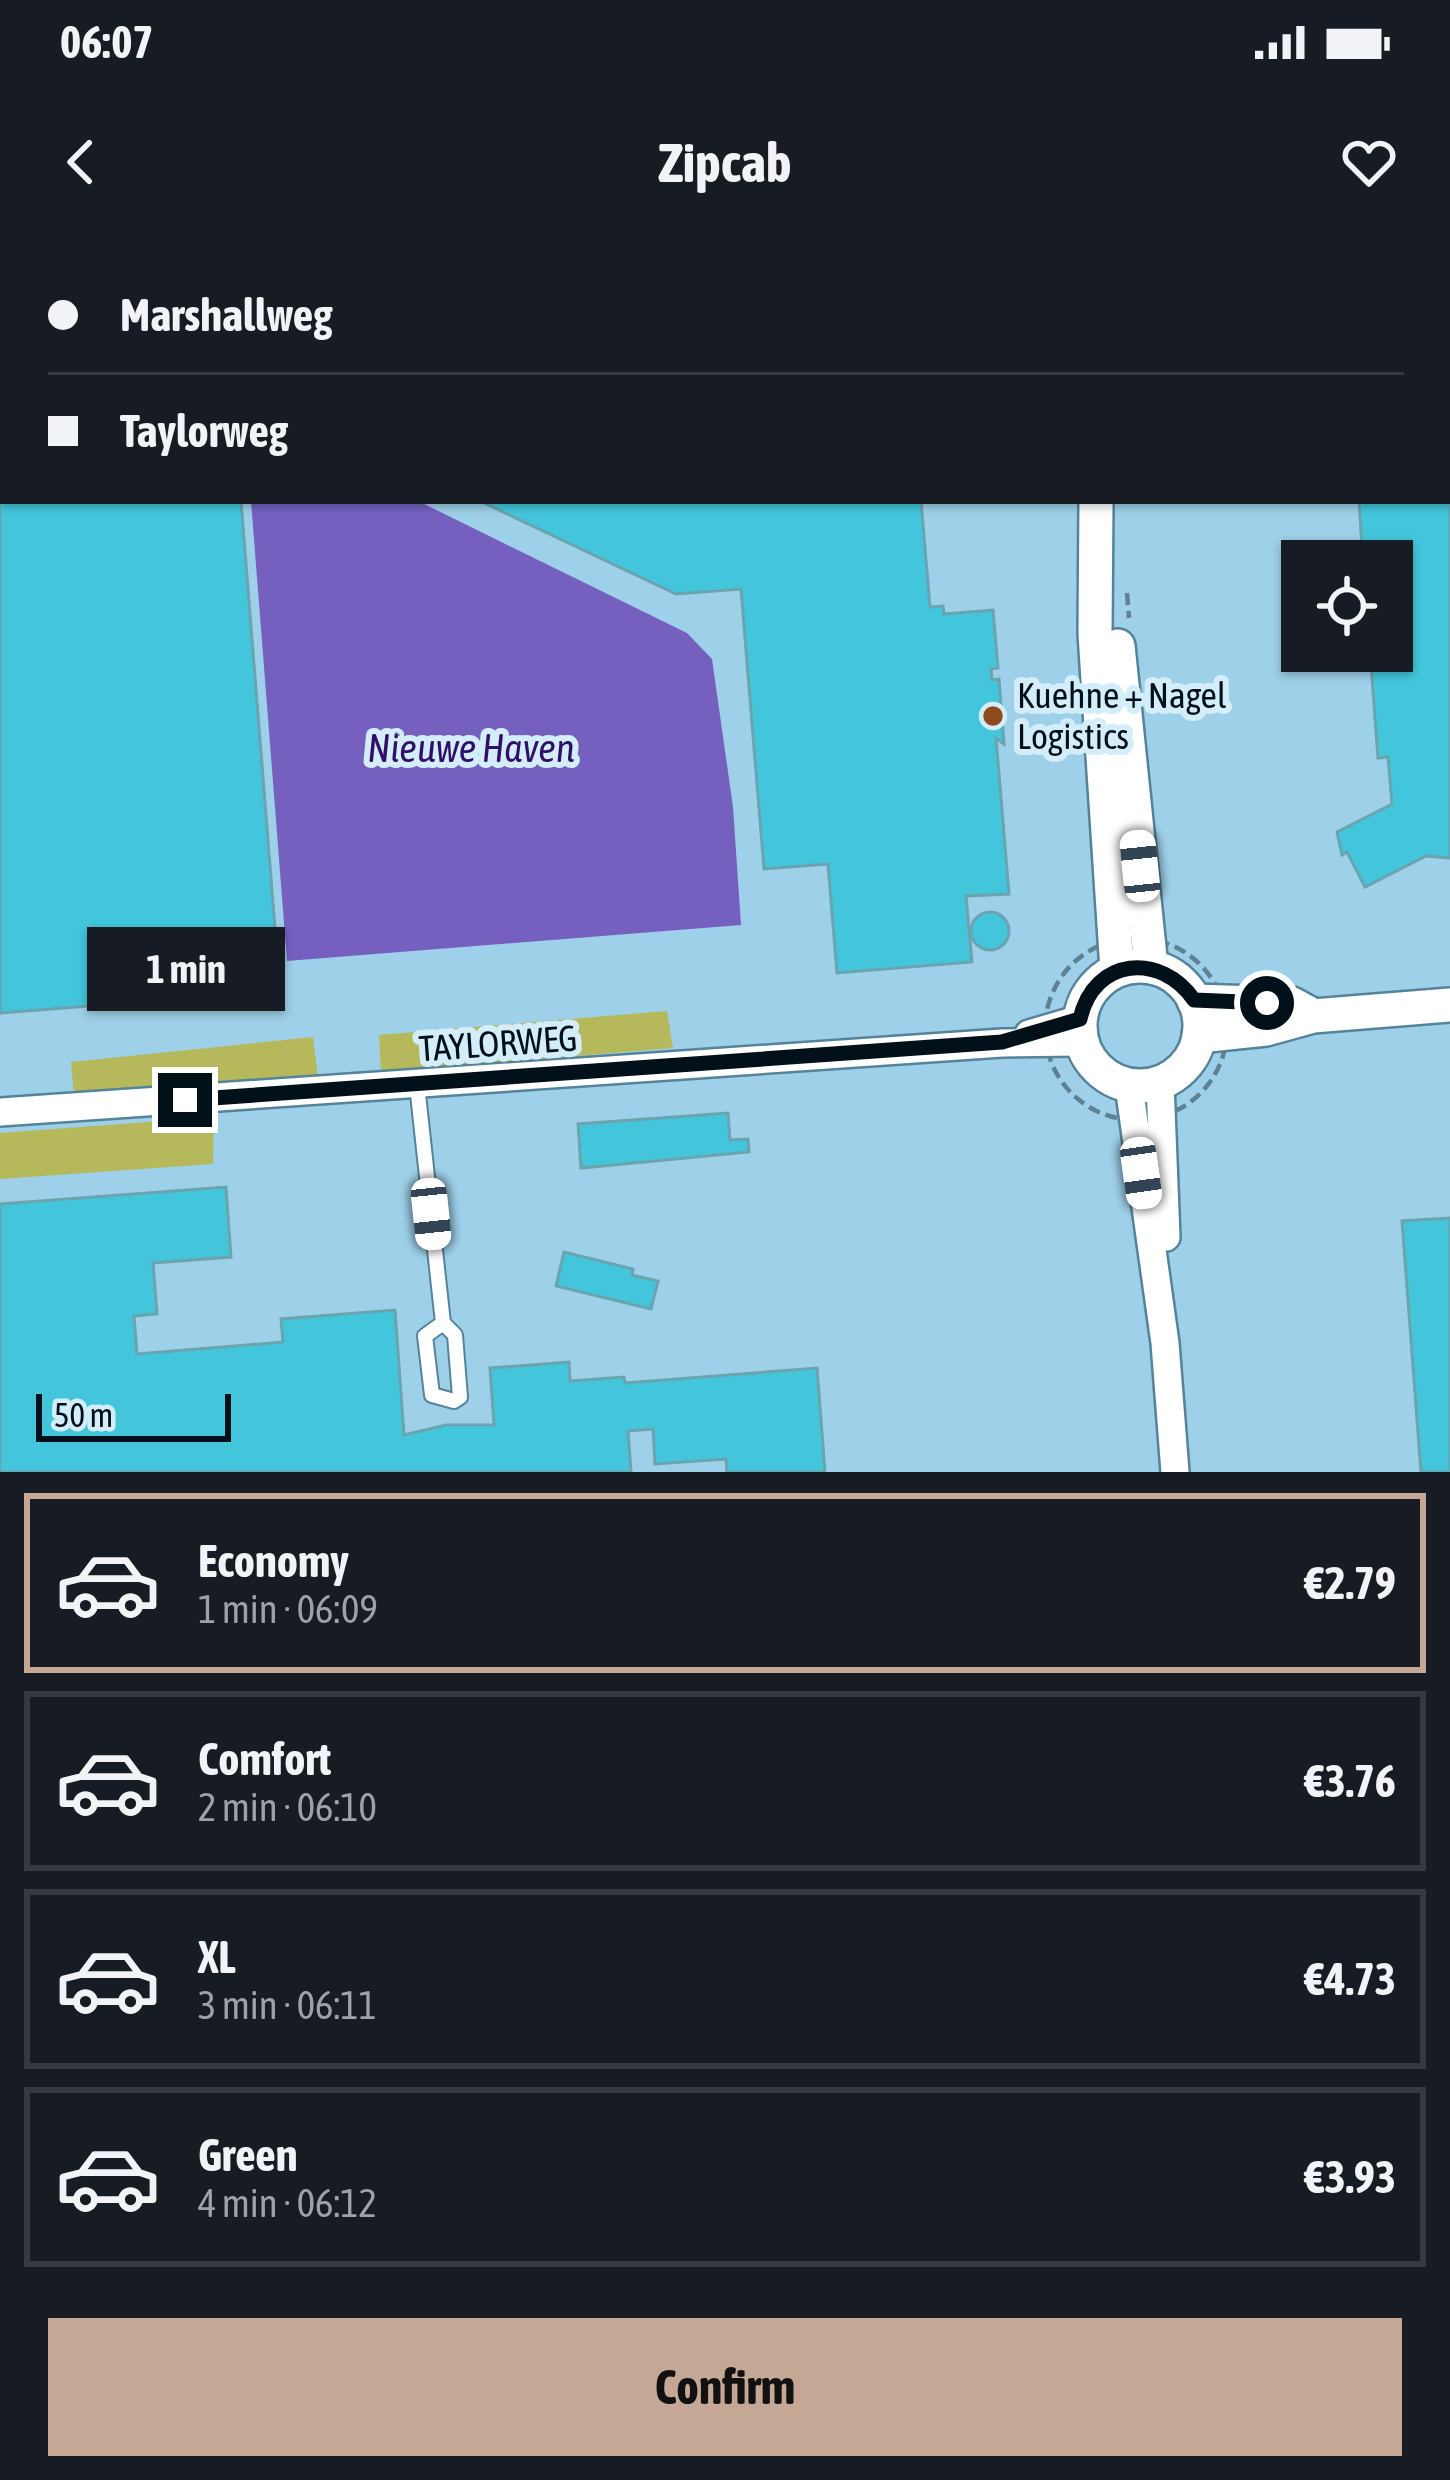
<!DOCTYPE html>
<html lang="en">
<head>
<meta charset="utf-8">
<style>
	body { margin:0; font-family:"Asap Condensed",sans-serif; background:#242831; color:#f1f3f6; height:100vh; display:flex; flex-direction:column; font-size:45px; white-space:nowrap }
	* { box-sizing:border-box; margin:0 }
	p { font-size:39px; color:#9ea1a6 }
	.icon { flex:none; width:66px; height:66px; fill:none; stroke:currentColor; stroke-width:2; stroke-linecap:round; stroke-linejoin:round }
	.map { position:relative; height:1232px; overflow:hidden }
	.details { display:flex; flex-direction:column; background:#171b24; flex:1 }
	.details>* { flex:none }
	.top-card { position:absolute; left:0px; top:0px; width:1452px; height:264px; box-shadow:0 3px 9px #0004; display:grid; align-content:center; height:264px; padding:0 48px; background:#171b24 }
	.buttons { position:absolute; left:1281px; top:300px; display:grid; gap:24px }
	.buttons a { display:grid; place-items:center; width:132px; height:132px; border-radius:0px; background:#171b24; box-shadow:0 3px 9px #0004; font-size:60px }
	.scale { position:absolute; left:36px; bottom:30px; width:195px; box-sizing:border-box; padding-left:12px; border:6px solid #011019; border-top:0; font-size:33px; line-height:42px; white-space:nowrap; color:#011019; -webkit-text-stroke:9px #d4edfa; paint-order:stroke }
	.end { position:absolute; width:54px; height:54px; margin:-27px; border:15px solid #011019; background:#fff; box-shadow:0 0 0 6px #fff }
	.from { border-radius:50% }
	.bubble { position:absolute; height:84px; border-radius:0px; background:#171b24; box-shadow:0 3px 9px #0004; font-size:39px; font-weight:700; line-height:84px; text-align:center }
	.car { position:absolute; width:36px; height:72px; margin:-36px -18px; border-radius:15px; box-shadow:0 0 9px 3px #0007; background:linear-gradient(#fff 24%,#345 0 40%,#fff 0 76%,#345 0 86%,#fff 0) }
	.top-card b { display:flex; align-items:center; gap:42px; height:114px; font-size:45px }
	.top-card b+b { border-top:3px solid #363941 }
	.top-card i { width:30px; height:30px; background:#f1f3f6 }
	ul { padding:21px 0 0; list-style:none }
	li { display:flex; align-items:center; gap:36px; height:180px; margin:0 24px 18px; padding:0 24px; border:6px solid #363941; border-radius:0px }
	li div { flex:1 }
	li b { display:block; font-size:45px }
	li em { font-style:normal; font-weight:700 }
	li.current { border-color:#c5a795 }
	li>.icon { width:108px; height:108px; stroke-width:1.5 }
	.cta { display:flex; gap:24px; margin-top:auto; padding:24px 48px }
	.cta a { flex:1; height:138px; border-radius:0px; background:#c5a795; color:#111; font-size:48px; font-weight:700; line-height:138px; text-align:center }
	.status { display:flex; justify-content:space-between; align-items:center; height:84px; padding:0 60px; background:#171b24; direction:ltr }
	.status svg { height:33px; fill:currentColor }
	header { display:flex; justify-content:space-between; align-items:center; height:156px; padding:0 48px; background:#171b24; font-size:54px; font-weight:700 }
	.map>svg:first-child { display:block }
	.green { fill:#b5b95b }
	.water { fill:#7560c0 }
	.building { fill:#43c6dc; stroke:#69a4af; stroke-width:3 }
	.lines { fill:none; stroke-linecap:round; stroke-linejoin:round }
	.service-casing { stroke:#54839a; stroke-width:18 }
	.minor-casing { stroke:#54839a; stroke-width:32 }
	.tertiary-casing { stroke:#54839a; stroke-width:38 }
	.path { stroke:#5e8294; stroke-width:4.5; stroke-dasharray:12 6; stroke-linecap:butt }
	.service { stroke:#fff; stroke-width:14 }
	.minor { stroke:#fff; stroke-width:27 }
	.tertiary { stroke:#fff; stroke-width:33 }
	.route { stroke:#011019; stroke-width:15 }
	.poi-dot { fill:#8f4b1e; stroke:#d4edfa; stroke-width:4.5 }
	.labels { text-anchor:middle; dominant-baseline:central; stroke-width:12; stroke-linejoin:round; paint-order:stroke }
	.poi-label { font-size:36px; fill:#011019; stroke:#d4edfa; text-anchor:start }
	.street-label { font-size:36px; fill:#011019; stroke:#d4edfa }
	.water-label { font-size:39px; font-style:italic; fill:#2f0f68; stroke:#d4edfa }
</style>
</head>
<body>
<div class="status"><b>06:07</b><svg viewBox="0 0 49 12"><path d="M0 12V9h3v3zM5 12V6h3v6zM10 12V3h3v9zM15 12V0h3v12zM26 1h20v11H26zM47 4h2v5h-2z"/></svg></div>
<header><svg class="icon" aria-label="back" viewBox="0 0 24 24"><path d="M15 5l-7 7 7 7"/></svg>Zipcab<svg class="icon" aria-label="heart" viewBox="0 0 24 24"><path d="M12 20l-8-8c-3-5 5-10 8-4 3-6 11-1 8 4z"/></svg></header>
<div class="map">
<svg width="1450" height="1232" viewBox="0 0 1450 1232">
	<rect width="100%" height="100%" fill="#9ed0e9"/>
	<g class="green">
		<path d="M667,771L673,808L381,832L379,795Z"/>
		<path d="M313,797L318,837L74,856L71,822Z"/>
		<path d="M214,877L213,924L0,939V893Z"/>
	</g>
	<path class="water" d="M251,261H418L687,393L712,419L733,567L741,685L287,721Z"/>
	<g class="building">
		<path d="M430,0H900V3H431Z"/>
		<path d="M1340,0H1450V157L1449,3Z"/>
		<path d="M0,81L3,261H241L280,751L0,773Z"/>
		<path d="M1450,157V618L1426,616L1365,647L1347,612L1342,615L1337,592L1392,564L1388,517L1378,518L1370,411H1392V321H1363L1359,261H1449Z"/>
		<path d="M480,261H921L930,367L943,366L944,374L993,370L998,428L991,429L992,440L999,439L1004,504L996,498L1009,654L966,656L972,722L837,733L828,624L764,629L741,349L676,354Z"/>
		<circle cx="990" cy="691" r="19"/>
		<path d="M728,873L730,900L748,899L749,912L581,928L578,884Z"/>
		<path d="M226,947L231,1017L153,1023L157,1074L134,1076L137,1114L283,1102L281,1079L395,1070L404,1195L446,1185H494L490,1128L569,1122L570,1141L624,1137L625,1143L817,1128L825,1232H727L726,1219L655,1224L653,1189L628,1191L631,1232H0V964Z"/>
		<path d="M1450,978V1232H1421L1402,981Z"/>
		<path d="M564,1012L633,1029L632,1035L658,1041L651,1069L556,1046Z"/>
	</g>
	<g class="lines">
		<g class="service-casing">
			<path id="service" d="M417,845L443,1083L425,1096L432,1155L454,1161L460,1157L455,1095L443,1083"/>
		</g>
		<g class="minor-casing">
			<g id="minor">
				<path d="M1029,794L1080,779"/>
				<path d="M1160,843L1166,997"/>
				<path d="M1129,846L1165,1103L1175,1232"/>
				<path d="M0,872L1002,803L1082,802"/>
			</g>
		</g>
		<g class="tertiary-casing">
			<g id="tertiary">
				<path d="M1079,0L1080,3"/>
				<path d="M1096,261L1095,394L1117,730"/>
				<path d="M1118,406L1151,727"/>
				<circle cx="1140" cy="786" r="60"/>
				<path d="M1194,761L1292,764L1312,775"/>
				<path d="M1199,796L1266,789L1313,776L1450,765"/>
			</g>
		</g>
		<g class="path">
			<path d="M1127,353L1129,378"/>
			<circle cx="1136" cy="789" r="91"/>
		</g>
		<use href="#service" class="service"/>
		<use href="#minor" class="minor"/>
		<use href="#tertiary" class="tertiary"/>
	</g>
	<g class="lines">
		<path class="route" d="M185,860L1002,802L1080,779C1094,717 1161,712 1194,760L1267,763"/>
	</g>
	<circle class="poi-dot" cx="993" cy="476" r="12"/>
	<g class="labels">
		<g class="poi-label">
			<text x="1017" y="455">Kuehne + Nagel<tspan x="1017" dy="41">Logistics</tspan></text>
		</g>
		<g class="street-label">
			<text transform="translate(498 803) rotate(-4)">TAYLORWEG</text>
		</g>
		<g class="water-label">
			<text x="471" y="508">Nieuwe Haven</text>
		</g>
	</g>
</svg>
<div class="buttons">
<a><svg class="icon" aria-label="locate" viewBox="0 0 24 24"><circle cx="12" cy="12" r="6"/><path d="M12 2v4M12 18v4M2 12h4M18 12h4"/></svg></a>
</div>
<div class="scale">50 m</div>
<i class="end from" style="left:1267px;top:763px"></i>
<i class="end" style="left:185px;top:860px"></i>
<div class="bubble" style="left:87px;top:687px;width:198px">1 min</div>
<i class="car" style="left:1140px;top:626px;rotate:354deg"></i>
<i class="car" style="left:1141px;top:933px;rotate:172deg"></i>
<i class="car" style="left:431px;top:974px;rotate:174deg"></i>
<div class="top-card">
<b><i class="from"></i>Marshallweg</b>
<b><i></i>Taylorweg</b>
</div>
</div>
<section class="details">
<ul>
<li class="current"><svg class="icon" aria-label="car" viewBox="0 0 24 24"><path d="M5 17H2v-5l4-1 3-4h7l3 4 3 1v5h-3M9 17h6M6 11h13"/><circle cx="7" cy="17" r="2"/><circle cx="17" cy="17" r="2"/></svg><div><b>Economy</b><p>1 min · 06:09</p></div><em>€2.79</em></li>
<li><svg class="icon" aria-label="car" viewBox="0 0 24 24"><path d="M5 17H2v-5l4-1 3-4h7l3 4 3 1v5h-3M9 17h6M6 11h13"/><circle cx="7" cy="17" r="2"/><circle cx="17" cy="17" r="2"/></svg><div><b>Comfort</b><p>2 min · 06:10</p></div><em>€3.76</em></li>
<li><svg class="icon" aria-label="car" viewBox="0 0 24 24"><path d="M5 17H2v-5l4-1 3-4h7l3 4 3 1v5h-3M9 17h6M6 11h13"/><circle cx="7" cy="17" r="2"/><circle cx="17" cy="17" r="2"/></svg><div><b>XL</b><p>3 min · 06:11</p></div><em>€4.73</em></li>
<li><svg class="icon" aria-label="car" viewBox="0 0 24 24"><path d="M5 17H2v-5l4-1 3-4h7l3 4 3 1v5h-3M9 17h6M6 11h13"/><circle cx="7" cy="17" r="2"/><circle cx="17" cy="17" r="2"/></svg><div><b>Green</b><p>4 min · 06:12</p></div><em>€3.93</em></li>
</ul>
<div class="cta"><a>Confirm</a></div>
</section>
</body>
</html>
